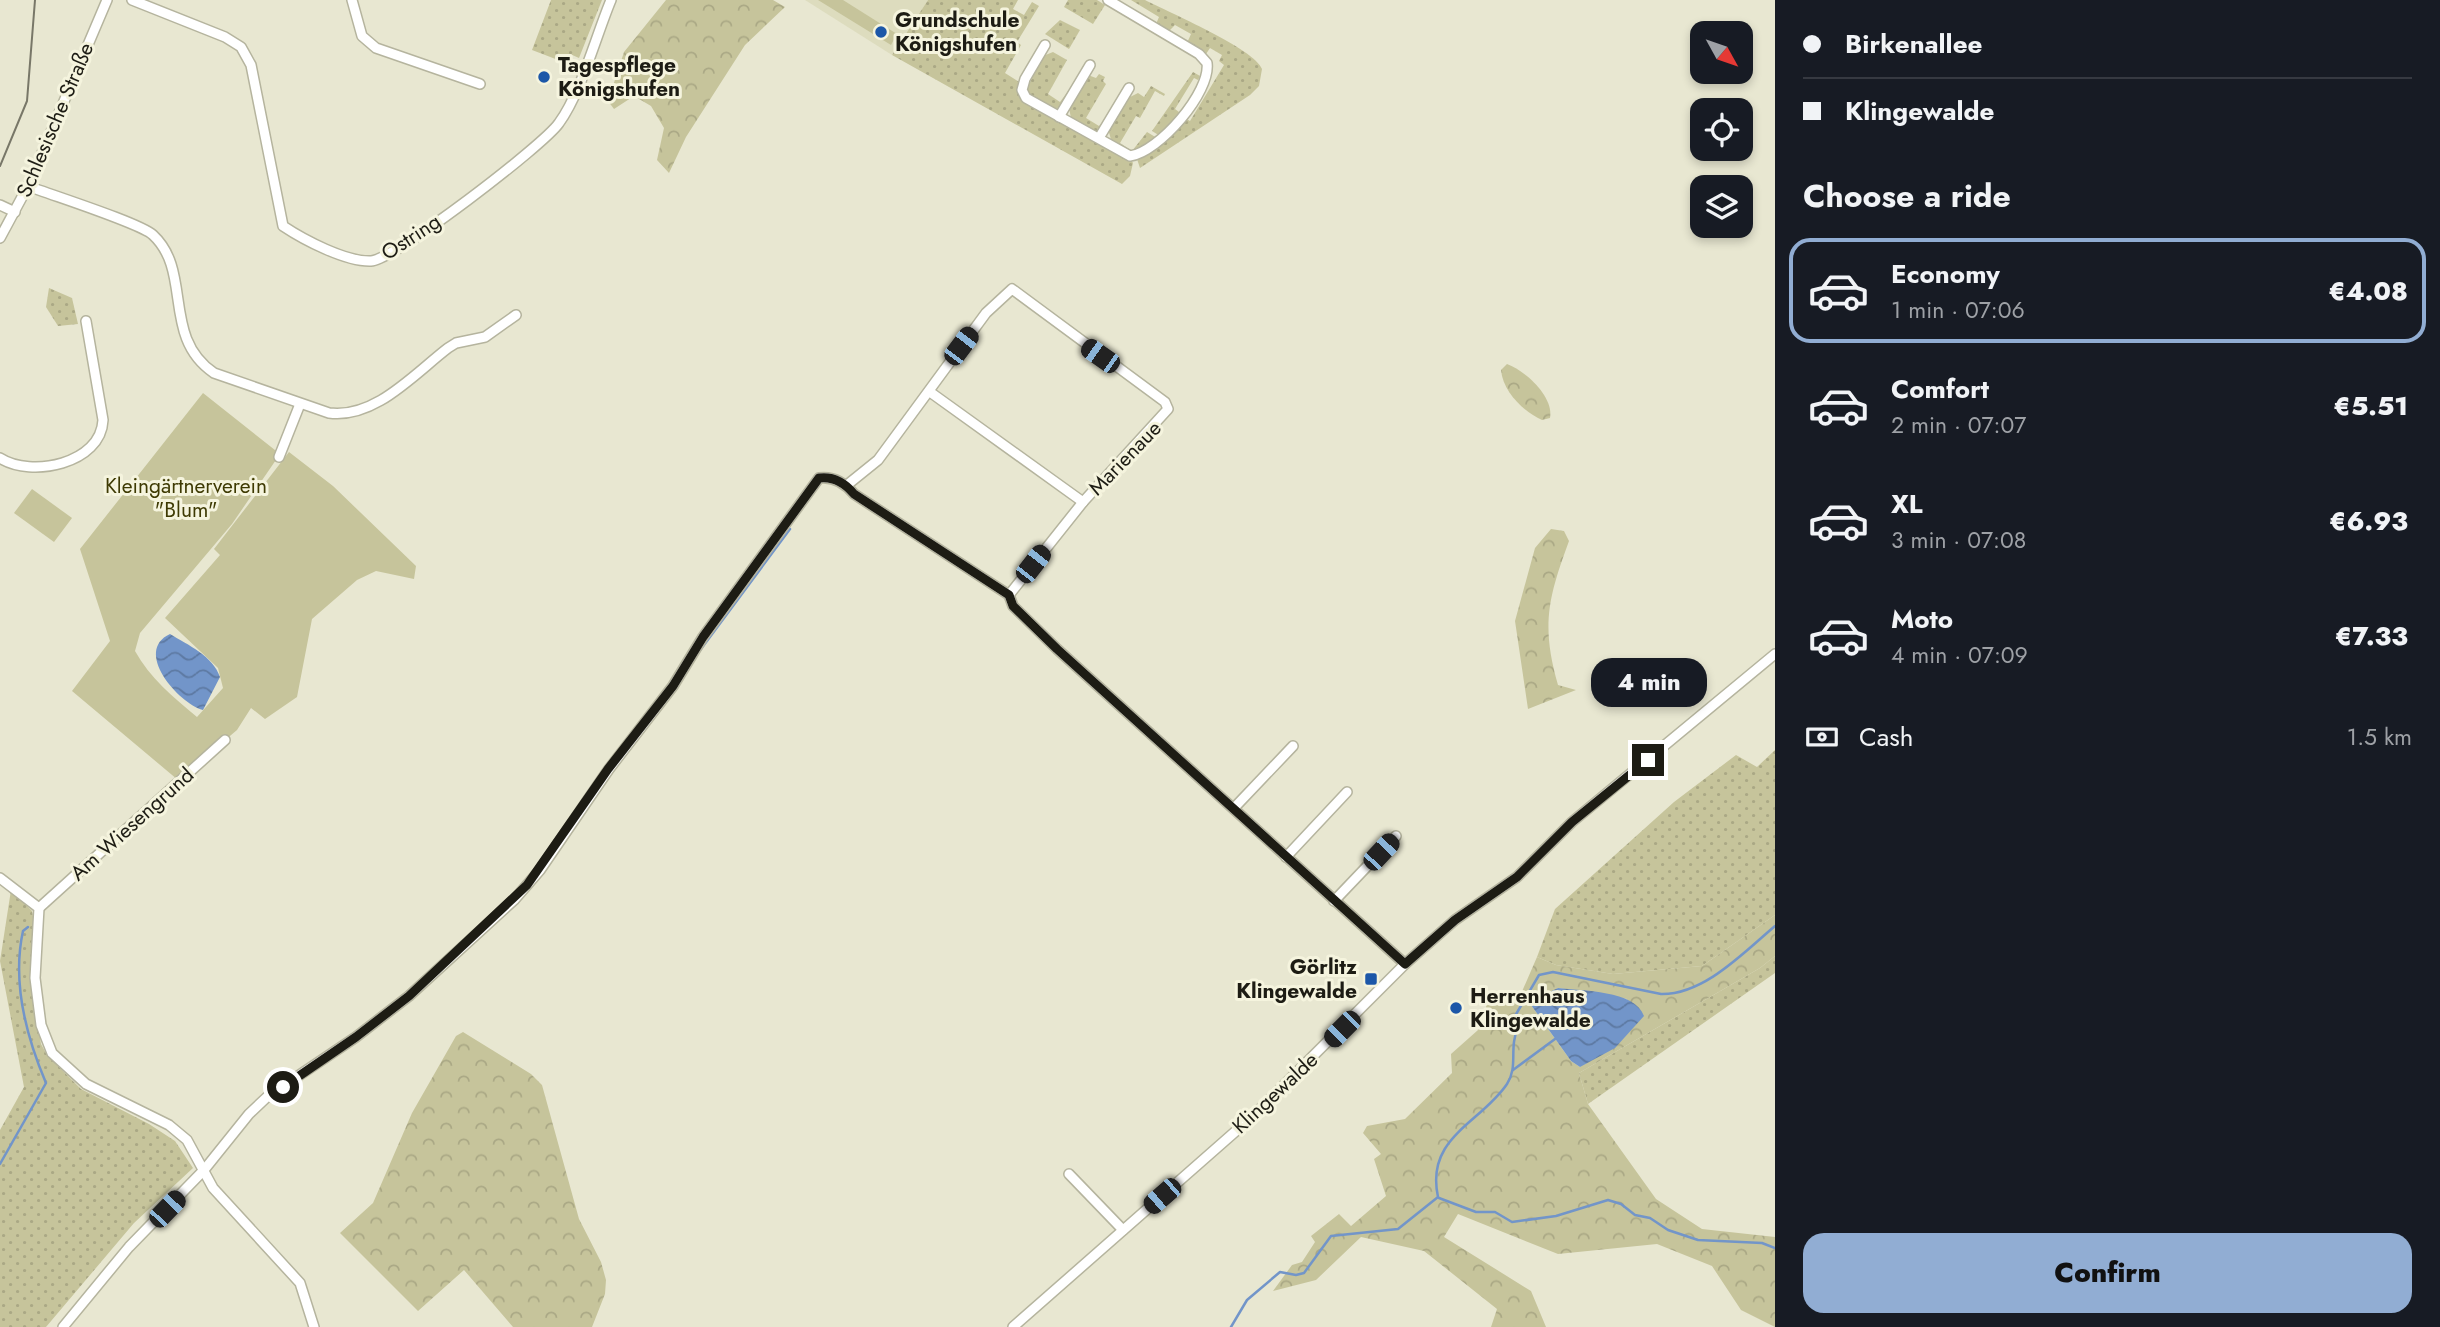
<!DOCTYPE html>
<html lang="en">
<head>
<meta charset="utf-8">
<style>
	body { margin:0; font-family:Jost,sans-serif; background:#242831; color:#f1f3f6; height:100vh; display:flex; flex-direction:column; font-size:26px; white-space:nowrap }
	* { box-sizing:border-box; margin:0 }
	p { font-size:23px; color:#9ea1a6 }
	.icon { flex:none; width:38px; height:38px; fill:none; stroke:currentColor; stroke-width:2; stroke-linecap:round; stroke-linejoin:round }
	.map { position:relative; flex:1; overflow:hidden }
	.drawer { display:flex; flex-direction:column; background:#171b24; width:665px }
	.drawer>* { flex:none }
	.banner { display:grid; align-content:center; height:154px; padding:0 28px; background:#171b24 }
	.needle { width:46px; rotate:130deg }
	.fabs { position:absolute; left:1690px; top:21px; display:grid; gap:14px }
	.fabs a { display:grid; place-items:center; width:63px; height:63px; border-radius:14px; background:#171b24; box-shadow:0 4px 10px #0003; font-size:35px }
	.end { position:absolute; width:32px; height:32px; margin:-16px; border:9px solid #1d1c14; background:#fff; box-shadow:0 0 0 4px #fff }
	.from { border-radius:50% }
	.bubble { position:absolute; height:49px; border-radius:21px; background:#171b24; box-shadow:0 4px 10px #0003; font-size:23px; font-weight:800; line-height:49px; text-align:center }
	.car { position:absolute; width:21px; height:42px; margin:-21px -10px; border-radius:9px; box-shadow:0 0 5px 2px #0007; background:linear-gradient(#222 24%,#8ab4d8 0 40%,#222 0 76%,#8ab4d8 0 86%,#222 0) }
	.banner b { display:flex; align-items:center; gap:24px; height:66px; font-size:26px }
	.banner b+b { border-top:2px solid #363941 }
	.banner i { width:18px; height:18px; background:#f1f3f6 }
	ul { padding:0; list-style:none }
	li { display:flex; align-items:center; gap:21px; height:105px; margin:0 14px 10px; padding:0 14px; border:4px solid transparent; border-radius:21px }
	li div { flex:1 }
	li b { display:block; font-size:26px }
	li em { font-style:normal; font-weight:800 }
	li.selected { border-color:#91add3 }
	li>.icon { width:63px; height:63px; stroke-width:1.5 }
	h2 { padding:0 28px; font-size:32px; line-height:84px }
	.pay { display:flex; align-items:center; gap:18px; height:77px; padding:0 28px; font-size:26px }
	.pay p { margin-inline-start:auto }
	.button { display:flex; gap:14px; margin-top:auto; padding:14px 28px }
	.button a { flex:1; height:80px; border-radius:21px; background:#91add3; color:#111; font-size:28px; font-weight:800; line-height:80px; text-align:center }
	main { display:flex; flex:1; min-height:0 }
	.map>svg:first-child { display:block }
	.built { fill:#dddcbe }
	.grass { fill:url(#grass-dots) }
	.forest { fill:url(#forest-crowns); fill-rule:evenodd }
	.garden { fill:#c6c49b }
	.water { fill:url(#water-waves) }
	.lines { fill:none; stroke-linecap:round; stroke-linejoin:round }
	.stream { stroke:#7295c9; stroke-width:2.5 }
	.minor-casing { stroke:#b5b49e; stroke-width:12 }
	.minor { stroke:#fff; stroke-width:9 }
	.tram { stroke:#787768; stroke-width:2 }
	.route { stroke:#1d1c14; stroke-width:9 }
	.poi-dot { fill:#1c57a8; stroke:#f5f4de; stroke-width:2.5 }
	.labels { text-anchor:middle; dominant-baseline:central; stroke-width:6; stroke-linejoin:round; paint-order:stroke }
	.poi-label { font-size:21px; font-weight:bold; fill:#1d1c14; stroke:#f5f4de; text-anchor:start }
	.street-label { font-size:21px; fill:#1d1c14; stroke:#f5f4de }
	.park-label { font-size:21px; fill:#3e3a03; stroke:#f5f4de }
</style>
</head>
<body>
<main>
<div class="map">
<svg width="1775" height="1327" viewBox="0 0 1775 1327">
	<defs>
		<pattern id="grass-dots" width="8" height="8" patternUnits="userSpaceOnUse" patternTransform="scale(1.75)"><rect width="8" height="8" fill="#c6c49b"/><path d="M2 2h.1M6 6h.1" fill="none" stroke="#aaa885" stroke-width="1.8" stroke-linecap="round"/></pattern>
		<pattern id="forest-crowns" width="20" height="18" patternUnits="userSpaceOnUse" patternTransform="scale(1.75)"><rect width="20" height="18" fill="#c6c49b"/><path d="M2 6a3 3 0 1 1 6 0M12 15a3 3 0 1 1 6 0" fill="none" stroke="#aaa885"/></pattern>
		<pattern id="water-waves" width="16" height="10" patternUnits="userSpaceOnUse" patternTransform="scale(1.75)"><rect width="16" height="10" fill="#7295c9"/><path d="M0 5q4-4 8 0t8 0" fill="none" stroke="#5d79a2"/></pattern>
	</defs>
	<rect width="100%" height="100%" fill="#e8e7d1"/>
	<path class="built" d="M805,0H928L892,55Z"/>
	<g class="grass">
		<path d="M551,0H602L579,58L570,54L566,63L532,50Z"/>
		<path d="M928,0H1018L1013,9L1024,15L1032,2L1039,6L1017,42L1021,45L1005,73L1019,82V93L1131,160L1133,163L1130,176L1122,184L892,55Z"/>
		<path d="M1068,0H1097L1105,5L1093,24L1064,7Z"/>
		<path d="M1131,0H1145C1168,12 1255,49 1262,69L1259,86L1250,95L1140,168L1137,159L1174,134L1185,118L1190,121L1224,65L1219,61L1222,55L1210,48L1206,54L1187,43L1191,34L1175,25L1168,32L1156,24L1159,17Z"/>
		<path d="M1060,20L1080,30L1069,49L1045,34Z"/>
		<path d="M1053,52L1067,60L1048,94L1060,102L1087,66L1062,106L1053,110L1031,97L1026,90L1043,56Z"/>
		<path d="M1193,72L1200,76L1198,80L1194,78L1175,109L1179,112L1176,120L1160,136L1152,131Z"/>
		<path d="M1099,74L1105,77L1103,81L1106,84L1086,118L1099,126L1104,122L1103,128L1095,132L1071,118L1069,108L1088,75L1096,78Z"/>
		<path d="M1151,86L1165,94L1164,96L1155,91L1140,118L1136,116L1120,143L1132,151L1147,132L1157,138L1133,154L1112,143L1108,129L1126,99L1138,93L1144,97Z"/>
		<path d="M49,288L72,298L78,324L58,326L46,307Z"/>
		<path d="M1775,750V915L1702,966L1613,974L1556,965L1537,957L1555,909L1674,802L1736,755L1757,767Z"/>
		<path d="M11,890L32,911L35,926L31,980L41,1044L47,1055L81,1089L149,1124L175,1141L193,1168L134,1223L46,1327H0V1130L24,1087L0,961Z"/>
		<path d="M1775,956V973L1588,1104L1579,1073L1760,968Z"/>
	</g>
	<g class="forest">
		<path d="M666,0H773L785,7L745,45L686,137L669,173L657,160L664,128L651,106L634,96L614,109L608,101L624,52Z"/>
		<path d="M1507,364C1526,371 1554,397 1550,418L1542,420C1524,412 1503,392 1501,370Z"/>
		<path d="M1551,529L1564,531L1569,541C1548,598 1541,626 1558,685L1576,690L1528,709L1515,621L1535,548Z"/>
		<path d="M1775,915V956L1760,968L1579,1073L1588,1104L1656,1199L1702,1229L1775,1237V1327L1741,1310L1712,1266L1657,1244L1558,1254L1458,1214L1444,1237L1531,1291L1546,1327H1491L1497,1309L1424,1251L1361,1237L1316,1280L1273,1291L1292,1265L1302,1262L1315,1242L1311,1236L1339,1214L1351,1226L1386,1196L1374,1159L1381,1154L1363,1133L1367,1126L1405,1119L1452,1073L1451,1054L1487,1022L1486,1005L1502,1000L1517,1003L1537,957L1556,965L1613,974L1702,966ZM1558,988L1627,999L1580,1067L1571,1061L1531,1005Z"/>
		<path d="M463,1032L531,1074L542,1085L579,1219L601,1262L606,1280L605,1294L592,1327H513L464,1270L418,1311L340,1233L373,1203L412,1113L456,1036Z"/>
	</g>
	<g class="garden">
		<path d="M818,0H843L897,34L891,45Z"/>
		<path d="M203,393L280,454L232,524L140,633L135,651C150,678 173,697 197,717L223,688L218,668L165,618L220,555L214,549L289,452L333,486L416,566L414,579L376,571L357,580L312,619L297,697L265,719L251,708L237,730L178,780L72,691L110,641L80,549Z"/>
		<path d="M32,489L72,518L54,542L14,513Z"/>
	</g>
	<g class="water">
		<path d="M170,634C188,645 213,656 220,677L203,710C178,703 133,651 170,634Z"/>
		<path d="M1558,988C1582,991 1635,990 1644,1016L1615,1048L1580,1067L1571,1061L1531,1005L1533,1000Z"/>
	</g>
	<g class="lines">
		<g class="stream">
			<path d="M698,653L790,529"/>
			<path d="M1513,1070L1555,1039"/>
			<path d="M0,1164L46,1083C26,1036 12,981 23,931L28,927"/>
			<path d="M1439,1198L1476,1212H1495L1512,1222L1556,1216L1608,1200L1621,1204L1635,1215L1650,1218L1668,1230L1698,1240L1762,1243L1775,1248"/>
			<path d="M1231,1327L1247,1300L1280,1272L1296,1275L1304,1273L1331,1236L1398,1229L1438,1197C1425,1137 1481,1123 1507,1084C1516,1070 1512,1057 1514,1042C1516,1031 1518,1027 1515,1016L1539,975L1553,972L1661,994C1704,995 1744,952 1775,926"/>
		</g>
		<g class="minor-casing">
			<g id="minor">
				<path d="M132,0L225,37L241,47L251,65L283,226C304,240 346,262 371,261C394,260 544,145 559,123C581,93 596,36 611,0"/>
				<path d="M352,0L362,36L376,48L480,84"/>
				<path d="M1045,45L1025,79L1022,90L1026,98L1130,156C1159,152 1211,92 1207,63L1199,54L1108,0"/>
				<path d="M1059,117L1090,65"/>
				<path d="M1099,138L1129,88"/>
				<path d="M28,186C51,195 140,223 153,235C193,272 161,337 214,373L329,413C375,419 414,374 448,348L456,343L485,337L516,315"/>
				<path d="M0,205L15,212"/>
				<path d="M0,238L28,186L107,0"/>
				<path d="M930,392L1083,502"/>
				<path d="M279,457L300,404"/>
				<path d="M0,458C31,478 101,464 103,420L86,321"/>
				<path d="M847,485L878,460L986,313L1012,289L1165,402L1168,409L1083,502L1009,595"/>
				<path d="M1234,808L1293,746"/>
				<path d="M1286,857L1347,792"/>
				<path d="M0,878L39,908L35,978L41,1025L52,1053L86,1084L169,1125L187,1140L213,1188L300,1283L314,1327"/>
				<path d="M1334,901L1396,836"/>
				<path d="M39,908L225,740"/>
				<path d="M1069,1174L1123,1230"/>
				<path d="M63,1327L129,1247L204,1170L249,1114L267,1097L356,1037L409,996L514,900L540,870L609,769L673,686L703,637L819,478C834,476 845,483 854,494L1009,595L1013,606L1057,649L1405,964"/>
				<path d="M1013,1327L1253,1116L1405,964L1455,920L1517,877L1572,822L1775,654"/>
			</g>
		</g>
		<use href="#minor" class="minor"/>
		<path class="tram" d="M0,166L27,101L35,0"/>
	</g>
	<g class="lines">
		<path class="route" d="M283,1087L356,1037L409,996L527,885L608,769L673,686L703,637L819,478C834,476 845,483 854,494L1009,595L1013,606L1057,649L1405,964L1455,920L1517,877L1572,822L1648,760"/>
	</g>
	<g class="poi-dot">
		<circle cx="881" cy="32" r="7"/>
		<circle cx="544" cy="77" r="7"/>
		<rect x="1364" y="972" width="14" height="14" rx="3.5"/>
		<circle cx="1456" cy="1008" r="7"/>
	</g>
	<g class="labels">
		<g class="poi-label">
			<text x="895" y="20">Grundschule<tspan x="895" dy="24">Königshufen</tspan></text>
			<text x="558" y="65">Tagespflege<tspan x="558" dy="24">Königshufen</tspan></text>
			<text x="1357" y="967" text-anchor="end">Görlitz<tspan x="1357" dy="24">Klingewalde</tspan></text>
			<text x="1470" y="996">Herrenhaus<tspan x="1470" dy="24">Klingewalde</tspan></text>
		</g>
		<g class="street-label">
			<text transform="translate(55 120) rotate(-67)">Schlesische Straße</text>
			<text transform="translate(411 237) rotate(-33)">Ostring</text>
			<text transform="translate(1125 458) rotate(-46)">Marienaue</text>
			<text transform="translate(132 824) rotate(-42)">Am Wiesengrund</text>
			<text transform="translate(1275 1093) rotate(-43)">Klingewalde</text>
		</g>
		<g class="park-label">
			<text x="186" y="486">Kleingärtnerverein<tspan x="186" dy="24">"Blum"</tspan></text>
		</g>
	</g>
</svg>
<div class="fabs">
<a><svg class="needle" viewBox="-14 -14 28 28"><path d="M0-13l5 13h-10z" fill="#e53935"/><path d="M0 13l5-13h-10z" fill="#9ea1a6"/></svg></a>
<a><svg class="icon" aria-label="locate" viewBox="0 0 24 24"><circle cx="12" cy="12" r="6"/><path d="M12 2v4M12 18v4M2 12h4M18 12h4"/></svg></a>
<a><svg class="icon" aria-label="layers" viewBox="0 0 24 24"><path d="M12 4l9 5-9 5-9-5zM3 14l9 5 9-5"/></svg></a>
</div>
<i class="end from" style="left:283px;top:1087px"></i>
<i class="end" style="left:1648px;top:760px"></i>
<div class="bubble" style="left:1591px;top:658px;width:116px">4 min</div>
<i class="car" style="left:961px;top:346px;rotate:37deg"></i>
<i class="car" style="left:1100px;top:356px;rotate:305deg"></i>
<i class="car" style="left:1033px;top:564px;rotate:38deg"></i>
<i class="car" style="left:1381px;top:852px;rotate:43deg"></i>
<i class="car" style="left:1342px;top:1029px;rotate:225deg"></i>
<i class="car" style="left:1162px;top:1196px;rotate:229deg"></i>
<i class="car" style="left:167px;top:1209px;rotate:44deg"></i>
</div>
<section class="drawer">
<div class="banner">
<b><i class="from"></i>Birkenallee</b>
<b><i></i>Klingewalde</b>
</div>
<h2>Choose a ride</h2>
<ul>
<li class="selected"><svg class="icon" aria-label="car" viewBox="0 0 24 24"><path d="M5 17H2v-5l4-1 3-4h7l3 4 3 1v5h-3M9 17h6M6 11h13"/><circle cx="7" cy="17" r="2"/><circle cx="17" cy="17" r="2"/></svg><div><b>Economy</b><p>1 min · 07:06</p></div><em>€4.08</em></li>
<li><svg class="icon" aria-label="car" viewBox="0 0 24 24"><path d="M5 17H2v-5l4-1 3-4h7l3 4 3 1v5h-3M9 17h6M6 11h13"/><circle cx="7" cy="17" r="2"/><circle cx="17" cy="17" r="2"/></svg><div><b>Comfort</b><p>2 min · 07:07</p></div><em>€5.51</em></li>
<li><svg class="icon" aria-label="car" viewBox="0 0 24 24"><path d="M5 17H2v-5l4-1 3-4h7l3 4 3 1v5h-3M9 17h6M6 11h13"/><circle cx="7" cy="17" r="2"/><circle cx="17" cy="17" r="2"/></svg><div><b>XL</b><p>3 min · 07:08</p></div><em>€6.93</em></li>
<li><svg class="icon" aria-label="car" viewBox="0 0 24 24"><path d="M5 17H2v-5l4-1 3-4h7l3 4 3 1v5h-3M9 17h6M6 11h13"/><circle cx="7" cy="17" r="2"/><circle cx="17" cy="17" r="2"/></svg><div><b>Moto</b><p>4 min · 07:09</p></div><em>€7.33</em></li>
</ul>
<div class="pay"><svg class="icon" aria-label="cash" viewBox="0 0 24 24"><path d="M3 7h18v10H3z"/><circle cx="12" cy="12" r="2"/></svg>Cash<p>1.5 km</p></div>
<div class="button"><a>Confirm</a></div>
</section>
</main>
</body>
</html>
